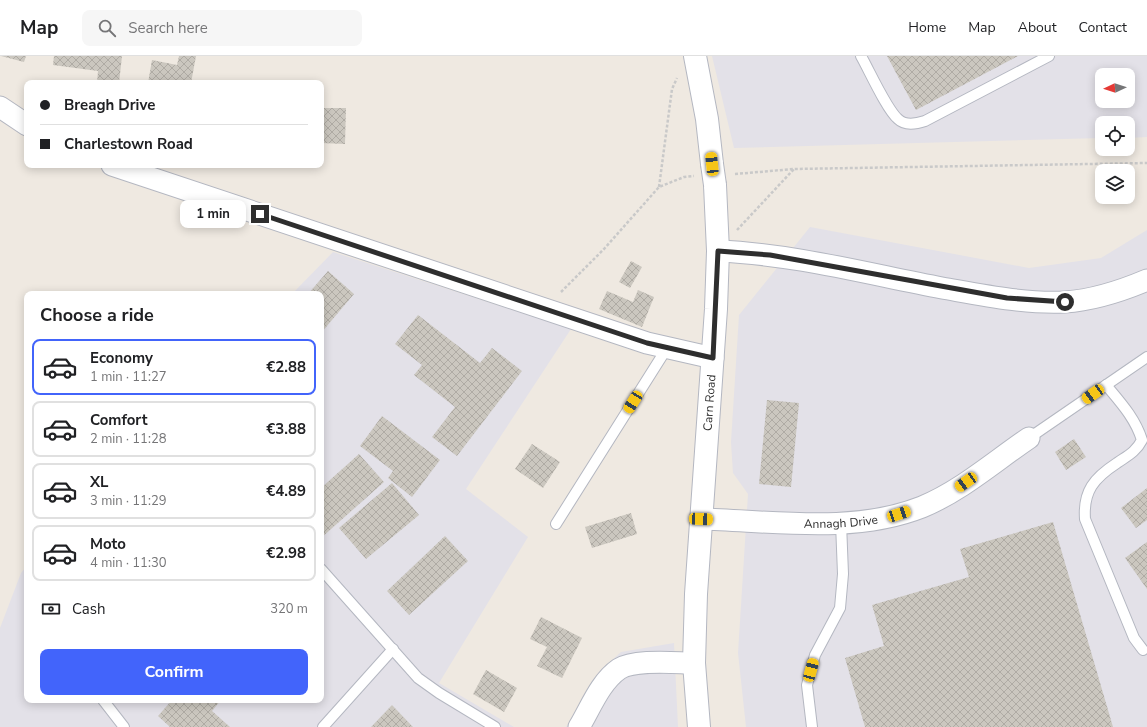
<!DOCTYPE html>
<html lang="en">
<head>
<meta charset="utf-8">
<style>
	body { margin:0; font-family:"Nunito Sans",sans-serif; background:#f6f6f6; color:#202124; height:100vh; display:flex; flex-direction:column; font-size:15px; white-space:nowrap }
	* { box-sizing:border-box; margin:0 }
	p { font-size:13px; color:#757577 }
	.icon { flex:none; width:22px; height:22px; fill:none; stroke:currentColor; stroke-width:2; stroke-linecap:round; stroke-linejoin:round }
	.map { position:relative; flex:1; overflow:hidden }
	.sheet { position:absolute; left:24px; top:235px; width:300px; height:412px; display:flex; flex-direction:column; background:#fff; border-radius:8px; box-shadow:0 2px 10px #0003 }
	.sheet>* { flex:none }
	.guide { position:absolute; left:24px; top:24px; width:300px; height:88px; border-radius:8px; box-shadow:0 2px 10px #0003; display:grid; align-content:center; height:88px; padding:0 16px; background:#fff }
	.needle { width:26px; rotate:266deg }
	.fabs { position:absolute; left:1095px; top:12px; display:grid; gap:8px }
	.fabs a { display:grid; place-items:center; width:40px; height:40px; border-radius:8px; background:#fff; box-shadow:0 2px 10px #0003; font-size:20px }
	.end { position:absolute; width:18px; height:18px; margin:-9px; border:5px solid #2e2e2e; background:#fff; box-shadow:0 0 0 2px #fff }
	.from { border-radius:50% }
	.bubble { position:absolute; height:28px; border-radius:8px; background:#fff; box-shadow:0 2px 10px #0003; font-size:13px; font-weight:700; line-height:28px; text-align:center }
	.car { position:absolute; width:12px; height:24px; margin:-12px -6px; border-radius:5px; box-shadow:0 0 3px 1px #0007; background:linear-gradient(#f5c518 24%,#345 0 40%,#f5c518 0 76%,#345 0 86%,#f5c518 0) }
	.guide b { display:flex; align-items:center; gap:14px; height:38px; font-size:15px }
	.guide b+b { border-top:1px solid #e0e0e0 }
	.guide i { width:10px; height:10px; background:#202124 }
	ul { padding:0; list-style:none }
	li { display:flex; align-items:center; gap:12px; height:56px; margin:0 8px 6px; padding:0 8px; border:2px solid #e0e0e0; border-radius:8px }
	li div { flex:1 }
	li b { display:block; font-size:15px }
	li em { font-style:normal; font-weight:700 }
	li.selected { border-color:#4264fb }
	li>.icon { width:36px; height:36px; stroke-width:1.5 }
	h2 { padding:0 16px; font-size:18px; line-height:48px }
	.pay { display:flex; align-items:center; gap:10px; height:44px; padding:0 16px; font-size:15px }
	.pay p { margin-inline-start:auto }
	.primary-button { display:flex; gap:8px; margin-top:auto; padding:8px 16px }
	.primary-button a { flex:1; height:46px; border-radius:8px; background:#4264fb; color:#fff; font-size:16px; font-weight:700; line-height:46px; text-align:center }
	header { display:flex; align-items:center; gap:24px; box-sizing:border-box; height:56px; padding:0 20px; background:#fff; border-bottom:1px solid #e0e0e0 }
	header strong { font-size:19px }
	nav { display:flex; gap:22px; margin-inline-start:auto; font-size:14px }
	.search { width:280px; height:36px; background:#f6f6f6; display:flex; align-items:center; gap:10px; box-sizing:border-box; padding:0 14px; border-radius:8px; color:#757577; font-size:15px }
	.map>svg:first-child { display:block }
	.industrial { fill:#e3e1e8; fill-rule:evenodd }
	.building { fill:url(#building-cross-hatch) }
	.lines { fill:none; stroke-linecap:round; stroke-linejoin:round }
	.lane-casing { stroke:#b4b7c1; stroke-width:12 }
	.street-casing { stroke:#b4b7c1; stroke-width:23 }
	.secondary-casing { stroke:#b4b7c1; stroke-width:24 }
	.path { stroke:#c9c9c9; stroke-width:2.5; stroke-dasharray:3 2; stroke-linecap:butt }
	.lane { stroke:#fff; stroke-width:10 }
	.street { stroke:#fff; stroke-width:21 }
	.secondary { stroke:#fff; stroke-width:22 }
	.secondary-bridge-casing { stroke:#b4b7c1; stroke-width:24; stroke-linecap:butt }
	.secondary-bridge { stroke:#fff; stroke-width:22 }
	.route { stroke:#2e2e2e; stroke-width:5 }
	.labels { text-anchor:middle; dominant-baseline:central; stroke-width:4; stroke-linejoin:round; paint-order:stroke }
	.street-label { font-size:12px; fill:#2e2e2e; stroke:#fff }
</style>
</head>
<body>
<header>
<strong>Map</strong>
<div class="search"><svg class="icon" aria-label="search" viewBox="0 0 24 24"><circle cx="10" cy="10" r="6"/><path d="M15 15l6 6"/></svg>Search here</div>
<nav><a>Home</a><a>Map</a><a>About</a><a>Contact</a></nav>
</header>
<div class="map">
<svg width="1147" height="671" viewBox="0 0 1147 671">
	<defs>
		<pattern id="building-cross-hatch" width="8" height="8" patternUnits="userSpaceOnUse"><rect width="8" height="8" fill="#cbc7bf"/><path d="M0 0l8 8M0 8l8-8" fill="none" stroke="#afaba4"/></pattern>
	</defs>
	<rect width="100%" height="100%" fill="#efe9e1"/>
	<g class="industrial">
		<path d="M712,0H1147V81L1128,82V67H1102V82L734,92ZM1102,19H1128V45H1102Z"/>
		<path d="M810,171L1029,212L1101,202L1147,174V671H746L738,597L748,438L733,417L731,386L739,259Z"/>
		<path d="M333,196L571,273L466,433L528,481L439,627L514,671H0V572L21,517L27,510V644H321V238H292Z"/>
		<path d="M674,587L678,671H566L608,608L621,596Z"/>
	</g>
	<g class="building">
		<path d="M1,0H26L24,6Z"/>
		<path d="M54,0H122L119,27H97L98,15L53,9Z"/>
		<path d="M179,0H196L191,27L176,25V27H148L152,4L177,9Z"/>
		<path d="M887,0H1018L916,54Z"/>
		<path d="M321,52H346L345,88L321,87Z"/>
		<path d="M631,205L642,211L630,232L619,226Z"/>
		<path d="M328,215L354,238L321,277V238H308Z"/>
		<path d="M638,234L654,241L642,271L599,253L607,235L633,246Z"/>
		<path d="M418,259L480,307L492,292L522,315L457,400L432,381L455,351L414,319L422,309L395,288Z"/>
		<path d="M767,344L799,347L791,431L759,428Z"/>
		<path d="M382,360L440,404L412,441L388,422L393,415L360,390Z"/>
		<path d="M1074,383L1086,401L1066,414L1055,396Z"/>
		<path d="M532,388L560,406L543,432L515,413Z"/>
		<path d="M359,398L384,426L321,482V432Z"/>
		<path d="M392,427L419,459L366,503L339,472Z"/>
		<path d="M1147,432V464L1136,472L1121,452Z"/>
		<path d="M631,457L637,478L592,492L585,471Z"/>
		<path d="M1053,466L1113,671H865L845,602L884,590L872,549L969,521L960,493Z"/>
		<path d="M445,480L468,505L409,559L387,535Z"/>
		<path d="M1147,486V533L1125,502Z"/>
		<path d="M541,561L582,582L562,622L537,610L547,591L530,583Z"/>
		<path d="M486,614L517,632L504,656L473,638Z"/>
		<path d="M172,644H221L212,655L230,671H170L158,660Z"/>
		<path d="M392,649L413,671H371Z"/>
	</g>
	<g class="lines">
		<g class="lane-casing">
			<g id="lane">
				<path d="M861,0C869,14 887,54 898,63C905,70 916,68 925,65L1049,0"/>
				<path d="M1106,329C1121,347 1135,362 1142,384C1136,396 1127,400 1117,407C1094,422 1083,435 1085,463L1134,582L1143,594"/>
				<path d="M1029,382L1147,301"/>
				<path d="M556,468L667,292"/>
				<path d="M321,513L418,622L439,637L495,671"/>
				<path d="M103,644L124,671"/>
				<path d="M323,671L393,593"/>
				<path d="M812,671L807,629L815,599L840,552L843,518L841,467"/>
			</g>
		</g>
		<g class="street-casing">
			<g id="street">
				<path d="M0,51L27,69"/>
				<path d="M112,109L647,287L713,302"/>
				<path d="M718,195C793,198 868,218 942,232C982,239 1025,248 1065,246C1094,244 1121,235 1147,224"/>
				<path id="s1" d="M701,463C773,465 854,478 922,451C961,435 995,405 1029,382"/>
				<path d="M579,671C590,653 600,626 619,613C635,603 675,607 694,607"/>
			</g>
		</g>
		<g class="secondary-casing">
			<g id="secondary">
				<path d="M695,0L707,63L712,108"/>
				<path id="s2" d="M699,671L694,607L696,538L716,253L718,195L715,129"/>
			</g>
		</g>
		<g class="path">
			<path d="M735,118L794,113L1147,107"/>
			<path d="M659,131L672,33L677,22"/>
			<path d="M737,174L794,113"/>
			<path d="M561,236L604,193L659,131L684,121L694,120"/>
		</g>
		<use href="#lane" class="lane"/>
		<use href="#street" class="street"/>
		<use href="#secondary" class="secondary"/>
		<g class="secondary-bridge-casing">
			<path id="secondary-bridge" d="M712,108L715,129"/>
		</g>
		<use href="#secondary-bridge" class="secondary-bridge"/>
	</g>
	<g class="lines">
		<path class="route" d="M260,158L647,287L713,302L718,195L770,199L1007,242L1065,246"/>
	</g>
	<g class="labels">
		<g class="street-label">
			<text stroke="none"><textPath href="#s2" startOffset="325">Carn Road</textPath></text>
			<text stroke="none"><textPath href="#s1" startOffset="140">Annagh Drive</textPath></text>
		</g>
	</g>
</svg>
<div class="fabs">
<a><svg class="needle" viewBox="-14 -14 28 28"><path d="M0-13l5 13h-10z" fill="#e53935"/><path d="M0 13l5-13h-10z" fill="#757577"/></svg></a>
<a><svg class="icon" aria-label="locate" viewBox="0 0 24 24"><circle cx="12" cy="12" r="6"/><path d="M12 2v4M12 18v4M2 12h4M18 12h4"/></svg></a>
<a><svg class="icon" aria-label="layers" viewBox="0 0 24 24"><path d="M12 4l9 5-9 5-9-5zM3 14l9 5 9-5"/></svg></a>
</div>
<i class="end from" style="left:1065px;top:246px"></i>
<i class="end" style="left:260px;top:158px"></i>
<div class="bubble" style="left:180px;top:144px;width:66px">1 min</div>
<i class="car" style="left:712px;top:108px;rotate:354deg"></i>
<i class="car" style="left:1093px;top:338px;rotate:235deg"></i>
<i class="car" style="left:633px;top:346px;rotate:212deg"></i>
<i class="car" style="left:966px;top:426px;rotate:235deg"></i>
<i class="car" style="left:899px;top:458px;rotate:72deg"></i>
<i class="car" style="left:701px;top:463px;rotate:92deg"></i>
<i class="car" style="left:811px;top:614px;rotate:15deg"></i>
<div class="guide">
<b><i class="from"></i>Breagh Drive</b>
<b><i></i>Charlestown Road</b>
</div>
<section class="sheet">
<h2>Choose a ride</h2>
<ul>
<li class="selected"><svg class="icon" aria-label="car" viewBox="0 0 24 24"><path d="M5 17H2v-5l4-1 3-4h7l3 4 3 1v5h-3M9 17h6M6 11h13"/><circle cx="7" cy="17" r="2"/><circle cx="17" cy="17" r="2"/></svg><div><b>Economy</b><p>1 min · 11:27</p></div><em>€2.88</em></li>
<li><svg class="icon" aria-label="car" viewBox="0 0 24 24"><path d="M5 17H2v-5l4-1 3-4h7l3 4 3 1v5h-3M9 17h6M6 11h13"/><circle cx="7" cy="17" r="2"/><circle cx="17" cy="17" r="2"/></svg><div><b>Comfort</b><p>2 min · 11:28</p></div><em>€3.88</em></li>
<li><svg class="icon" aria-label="car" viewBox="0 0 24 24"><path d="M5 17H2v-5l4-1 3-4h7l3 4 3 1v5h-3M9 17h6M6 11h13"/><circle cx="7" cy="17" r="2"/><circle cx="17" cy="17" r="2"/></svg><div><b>XL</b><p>3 min · 11:29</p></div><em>€4.89</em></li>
<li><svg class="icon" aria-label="car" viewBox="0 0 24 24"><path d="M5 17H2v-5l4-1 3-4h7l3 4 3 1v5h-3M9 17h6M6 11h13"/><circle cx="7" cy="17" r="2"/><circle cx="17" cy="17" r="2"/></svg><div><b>Moto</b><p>4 min · 11:30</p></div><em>€2.98</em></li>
</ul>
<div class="pay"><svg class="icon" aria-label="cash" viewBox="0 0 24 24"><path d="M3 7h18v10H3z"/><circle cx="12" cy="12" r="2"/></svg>Cash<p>320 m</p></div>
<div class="primary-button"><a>Confirm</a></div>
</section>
</div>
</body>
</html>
